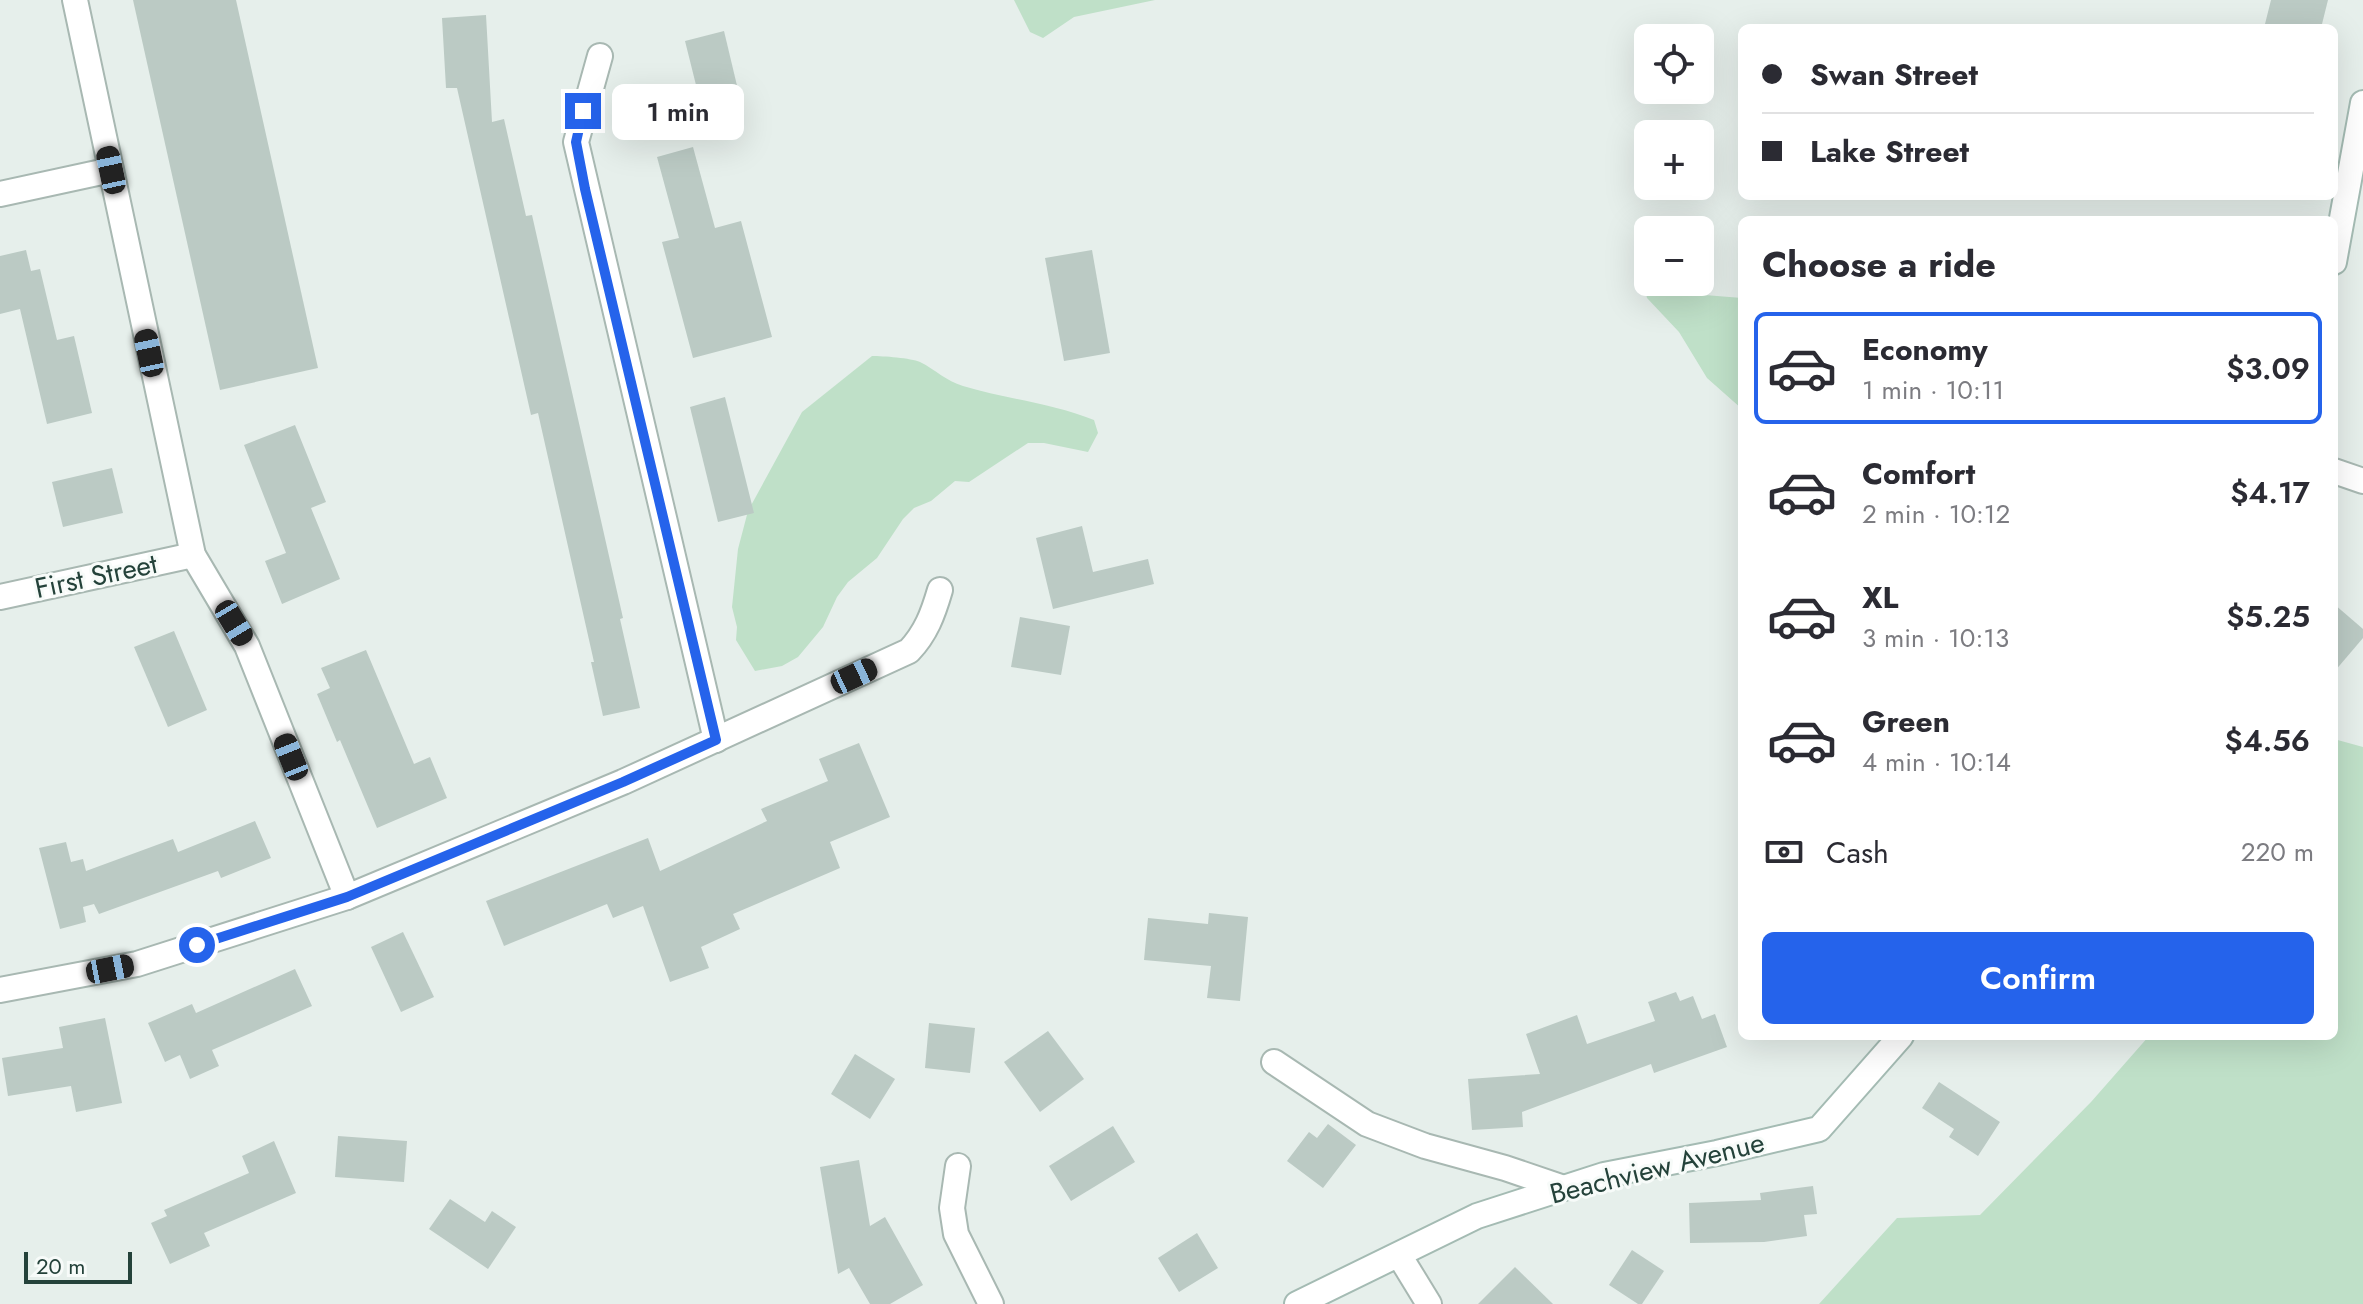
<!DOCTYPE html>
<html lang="en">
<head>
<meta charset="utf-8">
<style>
	body { margin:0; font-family:Jost,sans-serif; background:#f2f2f3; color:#2b2b33; height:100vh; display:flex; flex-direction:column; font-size:30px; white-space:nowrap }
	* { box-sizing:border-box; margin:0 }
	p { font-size:26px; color:#7c7c81 }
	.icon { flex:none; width:44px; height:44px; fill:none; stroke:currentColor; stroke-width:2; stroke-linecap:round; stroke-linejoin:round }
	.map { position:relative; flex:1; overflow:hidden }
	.side { position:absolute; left:1738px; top:216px; width:600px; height:824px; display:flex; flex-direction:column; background:#fff; border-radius:12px; box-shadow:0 8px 32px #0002 }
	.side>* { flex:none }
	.hud { position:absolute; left:1738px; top:24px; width:600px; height:176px; border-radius:12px; box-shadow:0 8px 32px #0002; display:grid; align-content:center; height:176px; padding:0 24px; background:#fff }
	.tools { position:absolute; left:1634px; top:24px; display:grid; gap:16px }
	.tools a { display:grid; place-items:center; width:80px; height:80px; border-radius:12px; background:#fff; box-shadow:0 8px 32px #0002; font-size:40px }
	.scale { position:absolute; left:24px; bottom:20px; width:108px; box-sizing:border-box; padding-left:8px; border:4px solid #24423a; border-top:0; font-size:22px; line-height:28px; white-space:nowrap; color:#24423a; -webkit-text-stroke:6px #f7fbf9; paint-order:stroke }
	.end { position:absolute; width:36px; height:36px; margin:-18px; border:10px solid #2563eb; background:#fff; box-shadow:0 0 0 4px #fff }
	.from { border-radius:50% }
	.bubble { position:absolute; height:56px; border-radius:12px; background:#fff; box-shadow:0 8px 32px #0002; font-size:26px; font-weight:600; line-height:56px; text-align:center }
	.car { position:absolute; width:24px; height:48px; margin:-24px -12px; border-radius:10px; box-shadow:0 0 6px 2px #0007; background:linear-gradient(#222 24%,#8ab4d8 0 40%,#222 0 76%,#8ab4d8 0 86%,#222 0) }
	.hud b { display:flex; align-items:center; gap:28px; height:76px; font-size:30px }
	.hud b+b { border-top:2px solid #e1e1e2 }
	.hud i { width:20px; height:20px; background:#2b2b33 }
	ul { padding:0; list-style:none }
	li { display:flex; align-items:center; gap:24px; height:112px; margin:0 16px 12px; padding:0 8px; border:4px solid transparent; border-radius:12px }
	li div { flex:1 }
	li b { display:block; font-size:30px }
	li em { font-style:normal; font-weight:600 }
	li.selected { border-color:#2563eb }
	li>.icon { width:72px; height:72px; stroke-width:1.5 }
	h2 { padding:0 24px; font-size:36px; line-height:96px }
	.pay { display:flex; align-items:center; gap:20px; height:88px; padding:0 24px; font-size:30px }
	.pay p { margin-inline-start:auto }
	.action { display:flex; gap:16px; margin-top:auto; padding:16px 24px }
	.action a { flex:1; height:92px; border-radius:12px; background:#2563eb; color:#fff; font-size:32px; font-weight:600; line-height:92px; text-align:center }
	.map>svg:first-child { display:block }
	.green { fill:#bfe0c8 }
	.building { fill:#bbcac4 }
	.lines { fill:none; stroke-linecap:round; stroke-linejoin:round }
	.street-casing { stroke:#a8b8b2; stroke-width:28 }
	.secondary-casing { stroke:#a4bbb3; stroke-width:28 }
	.street { stroke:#fff; stroke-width:24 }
	.secondary { stroke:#fff; stroke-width:24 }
	.route { stroke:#2563eb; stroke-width:10 }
	.labels { text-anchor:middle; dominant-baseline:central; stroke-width:6; stroke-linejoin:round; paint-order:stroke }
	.street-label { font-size:28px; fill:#24423a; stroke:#f7fbf9 }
</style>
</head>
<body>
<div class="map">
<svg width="2363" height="1304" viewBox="0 0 2363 1304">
	<rect width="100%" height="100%" fill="#e6efeb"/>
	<g class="green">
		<path d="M1014,0H1155L1074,17L1043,38L1030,32Z"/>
		<path d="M1643,280L1664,282L1692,294L1742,298V409L1707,378L1679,332L1647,298Z"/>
		<path d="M872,356C883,356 911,358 920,362C936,370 946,381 963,386C1006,399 1052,403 1094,420L1098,433L1088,452L1044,443H1028L969,482L955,481L931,501L914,508L903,519L877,558L848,582L837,597L823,627L798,657L782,666L755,671L736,640L737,627L732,607L738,549L748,511L802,412Z"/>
		<path d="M2334,739L2363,747V1304H1819L1897,1218L1980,1215L2091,1102L2149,1036H2334Z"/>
	</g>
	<g class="building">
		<path d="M133,0H236L318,368L220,390Z"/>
		<path d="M2271,0H2328L2321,28H2264Z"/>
		<path d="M486,15L492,122L504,119L526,216L532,215L623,618L620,619L640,708L603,716L591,662H594L538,413L531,415L457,88H446L442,18Z"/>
		<path d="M724,31L744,115L706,125L685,41Z"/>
		<path d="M693,147L715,228L741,221L772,337L693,358L662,242L679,238L657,157Z"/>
		<path d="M26,250L31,271L40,269L57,340L74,336L92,413L47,424L20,309L0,314V256Z"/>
		<path d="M1092,250L1110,353L1064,361L1045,258Z"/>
		<path d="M725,397L754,513L718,522L690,407Z"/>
		<path d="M295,425L326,502L311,508L340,579L282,604L265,561L286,553L244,445Z"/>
		<path d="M112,468L123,513L63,527L52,482Z"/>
		<path d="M1082,526L1093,572L1148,559L1154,584L1053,609L1036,538Z"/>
		<path d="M2334,604L2363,629V638L2334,672Z"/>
		<path d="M1020,617L1070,626L1061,675L1011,667Z"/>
		<path d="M174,631L207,710L168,727L134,647Z"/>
		<path d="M366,650L414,764L430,757L447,798L377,828L340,740L337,742L317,694L330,688L321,668Z"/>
		<path d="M859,743L890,817L830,842L840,868L733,914L740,929L701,947L709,968L670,982L643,906L613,918L607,904L504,946L486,901L648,838L660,871L767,821L761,809L828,781L819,759Z"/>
		<path d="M255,821L271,858L221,878L218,871L99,914L94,904L83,907L86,922L60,929L39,848L66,842L71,862L83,859L86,871L173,839L178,852Z"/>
		<path d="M1209,913L1248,917L1240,1001L1207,998L1211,966L1144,960L1148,918L1208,924Z"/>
		<path d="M403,932L434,997L401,1012L371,947Z"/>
		<path d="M295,969L312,1006L212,1050L219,1066L190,1079L180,1055L165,1062L148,1023L192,1004L196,1013Z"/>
		<path d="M1676,992L1680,1001L1693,996L1702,1019L1715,1014L1727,1047L1654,1073L1651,1064L1522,1112L1523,1127L1472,1130L1468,1079L1540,1074L1526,1034L1577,1015L1587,1044L1655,1021L1648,1002Z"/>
		<path d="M105,1018L122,1103L76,1112L71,1086L8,1096L2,1058L63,1048L59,1027Z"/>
		<path d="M929,1023L975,1028L970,1073L925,1068Z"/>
		<path d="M1048,1031L1084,1079L1040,1112L1004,1062Z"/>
		<path d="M855,1054L895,1079L870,1119L831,1094Z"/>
		<path d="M1939,1082L2000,1122L1978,1156L1949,1137L1954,1129L1922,1108Z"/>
		<path d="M1328,1124L1356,1145L1323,1188L1287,1161L1309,1132L1317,1138Z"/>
		<path d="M1113,1126L1135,1162L1071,1201L1049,1166Z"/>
		<path d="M338,1136L407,1141L404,1182L335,1177Z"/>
		<path d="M274,1141L296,1193L204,1233L210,1246L170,1264L151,1223L167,1216L164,1210L249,1173L242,1156Z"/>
		<path d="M859,1160L870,1226L885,1217L923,1285L890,1304H870L849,1268L838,1274L820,1167Z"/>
		<path d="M1813,1186L1817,1214L1804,1215L1807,1236L1764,1242L1690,1243L1689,1203L1761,1200L1760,1193Z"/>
		<path d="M450,1199L485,1222L492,1211L516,1227L488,1269L429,1229Z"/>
		<path d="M1197,1233L1218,1268L1179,1292L1158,1258Z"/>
		<path d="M1632,1250L1664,1271L1642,1304H1638L1609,1285Z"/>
		<path d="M1515,1267L1553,1304H1478Z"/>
	</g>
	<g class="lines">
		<g class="street-casing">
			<g id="street">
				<path d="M75,0L193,555L247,646L347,897"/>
				<path d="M600,56L576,142L716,740"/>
				<path d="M0,194L111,170"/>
				<path d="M2334,471L2363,481"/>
				<path d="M0,597L193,555"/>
				<path d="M0,990L137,964L347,897L623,782L909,651C926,633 933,614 940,590"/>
				<path d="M1274,1062L1367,1124L1425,1146L1505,1168L1564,1188"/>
				<path d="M958,1166L952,1208L956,1234L991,1304"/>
				<path d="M1399,1255L1429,1304"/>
			</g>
		</g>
		<g class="secondary-casing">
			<g id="secondary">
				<path d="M2334,262L2363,103"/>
				<path d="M1297,1304L1477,1216L1604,1175L1717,1153L1819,1129L1901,1036"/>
			</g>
		</g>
		<use href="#street" class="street"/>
		<use href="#secondary" class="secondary"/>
	</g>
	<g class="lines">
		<path class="route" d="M197,945L347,897L623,782L716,740L585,189L576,142L583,111"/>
	</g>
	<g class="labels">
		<g class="street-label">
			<text transform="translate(96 576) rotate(-12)">First Street</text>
			<text transform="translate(1657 1168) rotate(-14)">Beachview Avenue</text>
		</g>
	</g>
</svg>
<div class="tools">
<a><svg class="icon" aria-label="locate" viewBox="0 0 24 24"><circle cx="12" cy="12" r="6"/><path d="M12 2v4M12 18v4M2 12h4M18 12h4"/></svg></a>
<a>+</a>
<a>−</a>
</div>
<div class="scale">20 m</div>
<i class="end from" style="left:197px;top:945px"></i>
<i class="end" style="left:583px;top:111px"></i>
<div class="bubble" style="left:612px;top:84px;width:132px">1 min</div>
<i class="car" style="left:111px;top:170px;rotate:348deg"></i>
<i class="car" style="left:149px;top:353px;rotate:348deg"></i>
<i class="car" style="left:234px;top:623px;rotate:149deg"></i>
<i class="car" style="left:854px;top:676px;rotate:65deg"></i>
<i class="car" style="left:291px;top:757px;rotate:338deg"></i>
<i class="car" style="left:110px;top:969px;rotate:79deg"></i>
<div class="hud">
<b><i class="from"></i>Swan Street</b>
<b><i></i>Lake Street</b>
</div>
<section class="side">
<h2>Choose a ride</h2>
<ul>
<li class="selected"><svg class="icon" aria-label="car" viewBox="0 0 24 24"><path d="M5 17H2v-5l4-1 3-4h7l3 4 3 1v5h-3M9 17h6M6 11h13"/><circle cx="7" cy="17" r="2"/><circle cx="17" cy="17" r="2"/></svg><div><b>Economy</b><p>1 min · 10:11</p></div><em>$3.09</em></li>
<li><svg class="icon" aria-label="car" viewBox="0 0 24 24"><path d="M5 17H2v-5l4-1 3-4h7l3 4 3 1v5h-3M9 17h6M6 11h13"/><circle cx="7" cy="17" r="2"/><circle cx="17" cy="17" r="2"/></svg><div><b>Comfort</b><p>2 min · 10:12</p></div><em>$4.17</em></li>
<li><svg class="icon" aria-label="car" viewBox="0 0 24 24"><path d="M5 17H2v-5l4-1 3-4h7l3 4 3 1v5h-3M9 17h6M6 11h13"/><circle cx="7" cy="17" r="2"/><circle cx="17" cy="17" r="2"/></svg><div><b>XL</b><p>3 min · 10:13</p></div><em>$5.25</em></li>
<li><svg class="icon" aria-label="car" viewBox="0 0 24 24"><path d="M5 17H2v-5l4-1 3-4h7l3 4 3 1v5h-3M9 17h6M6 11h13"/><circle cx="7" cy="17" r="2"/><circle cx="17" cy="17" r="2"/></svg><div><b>Green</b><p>4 min · 10:14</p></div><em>$4.56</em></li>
</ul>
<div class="pay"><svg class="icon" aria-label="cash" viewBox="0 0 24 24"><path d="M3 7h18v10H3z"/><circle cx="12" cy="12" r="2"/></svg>Cash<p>220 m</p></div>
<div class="action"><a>Confirm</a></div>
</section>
</div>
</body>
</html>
